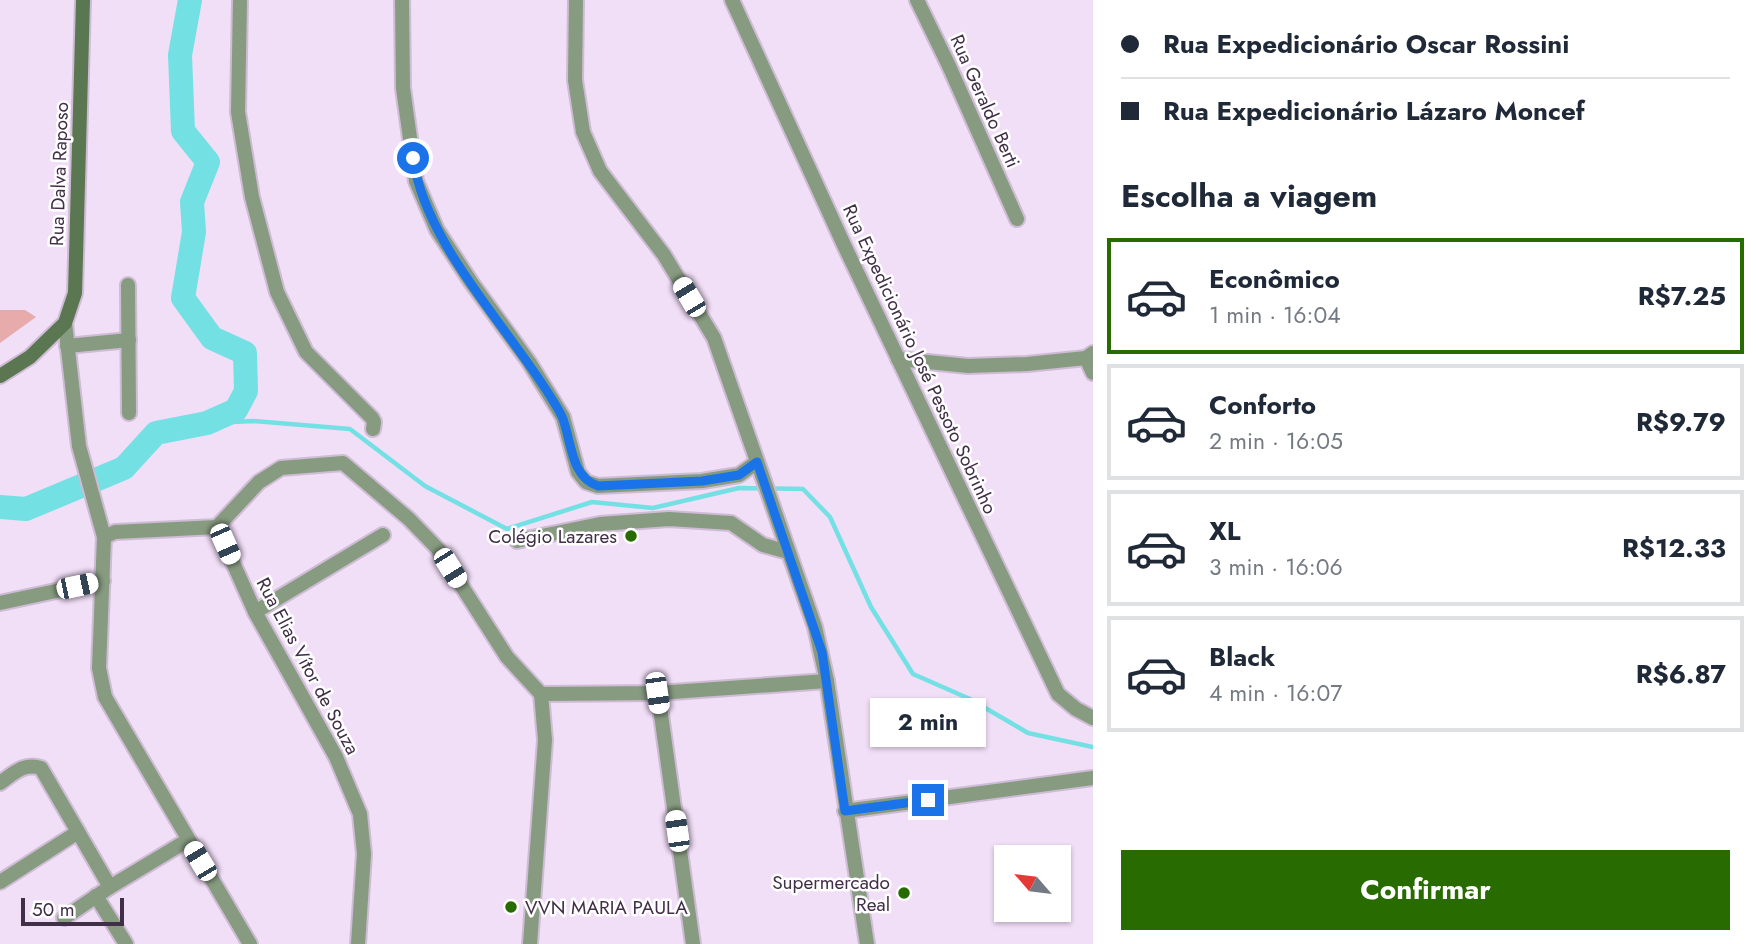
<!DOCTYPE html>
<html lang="pt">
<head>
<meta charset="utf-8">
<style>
	body { margin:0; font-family:Jost,sans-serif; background:#f6f6f7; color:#1f2937; height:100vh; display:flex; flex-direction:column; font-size:26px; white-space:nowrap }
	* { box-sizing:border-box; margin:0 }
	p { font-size:23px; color:#747a83 }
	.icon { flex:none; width:38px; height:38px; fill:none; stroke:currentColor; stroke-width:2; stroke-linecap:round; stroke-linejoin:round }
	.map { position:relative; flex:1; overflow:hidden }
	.details { display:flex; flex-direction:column; background:#fff; width:665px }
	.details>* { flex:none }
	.banner { display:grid; align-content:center; height:154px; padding:0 28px; background:#fff }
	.needle { width:46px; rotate:298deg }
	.controls { position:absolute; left:994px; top:845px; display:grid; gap:14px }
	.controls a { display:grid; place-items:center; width:77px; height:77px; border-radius:0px; background:#fff; box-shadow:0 2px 5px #0004; font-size:35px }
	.scale { position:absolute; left:21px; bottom:18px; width:103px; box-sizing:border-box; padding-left:7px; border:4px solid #412e47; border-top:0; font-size:19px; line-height:24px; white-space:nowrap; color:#412e47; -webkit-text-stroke:5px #fff; paint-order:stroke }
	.end { position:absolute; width:32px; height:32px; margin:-16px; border:9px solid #1a73e8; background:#fff; box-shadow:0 0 0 4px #fff }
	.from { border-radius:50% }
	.bubble { position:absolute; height:49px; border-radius:0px; background:#fff; box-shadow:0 2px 5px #0004; font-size:23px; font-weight:700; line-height:49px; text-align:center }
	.car { position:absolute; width:21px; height:42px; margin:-21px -10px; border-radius:9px; box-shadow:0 0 5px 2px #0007; background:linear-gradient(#fff 24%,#345 0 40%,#fff 0 76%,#345 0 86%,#fff 0) }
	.banner b { display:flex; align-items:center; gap:24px; height:66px; font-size:26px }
	.banner b+b { border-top:2px solid #e0e1e3 }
	.banner i { width:18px; height:18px; background:#1f2937 }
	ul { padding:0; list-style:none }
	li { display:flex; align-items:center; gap:21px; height:116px; margin:0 14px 10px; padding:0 14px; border:4px solid #e0e1e3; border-radius:0px }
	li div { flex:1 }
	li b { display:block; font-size:26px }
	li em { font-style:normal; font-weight:700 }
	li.selected { border-color:#286b00 }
	li>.icon { width:63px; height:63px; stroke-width:1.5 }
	h2 { padding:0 28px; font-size:32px; line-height:84px }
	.action { display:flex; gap:14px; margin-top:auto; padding:14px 28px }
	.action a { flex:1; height:80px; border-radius:0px; background:#286b00; color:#fff; font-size:28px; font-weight:700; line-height:80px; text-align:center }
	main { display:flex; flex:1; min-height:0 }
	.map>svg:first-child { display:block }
	.green { fill:#e7abac }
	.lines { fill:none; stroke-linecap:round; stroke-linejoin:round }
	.stream { stroke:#73e0e3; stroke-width:4.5 }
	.river { stroke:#73e0e3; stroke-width:24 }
	.street-casing { stroke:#cebbd4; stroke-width:18 }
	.secondary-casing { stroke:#cebbd4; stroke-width:18 }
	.street { stroke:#879b81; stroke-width:14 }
	.secondary { stroke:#5a7751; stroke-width:14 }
	.route { stroke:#1a73e8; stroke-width:9 }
	.poi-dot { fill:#286b00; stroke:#fff; stroke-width:2.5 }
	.labels { text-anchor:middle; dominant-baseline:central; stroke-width:5; stroke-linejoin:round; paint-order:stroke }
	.street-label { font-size:19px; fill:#412e47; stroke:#fff }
	.poi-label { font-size:19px; fill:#412e47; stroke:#fff; text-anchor:end }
</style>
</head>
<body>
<main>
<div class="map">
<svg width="1093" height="944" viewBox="0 0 1093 944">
	<rect width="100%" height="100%" fill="#f1def7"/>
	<path class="green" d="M0,310H25L36,317L0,343Z"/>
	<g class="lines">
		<path class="stream" d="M207,423L254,421L350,429L425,486L507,529L592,502L653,508L739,488L803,489L830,517L871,607L913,674L970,699L1028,733L1093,747"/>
		<path class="river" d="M0,507L26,509L124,468L156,433L207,423L236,410L246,391L245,353L212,338L183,298L194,232L192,202L208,162L183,131L180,55L190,0"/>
		<g class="street-casing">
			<g id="street">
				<path d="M240,0L238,112L252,197L277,292L306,352L372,418L374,422L373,429"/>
				<path d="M402,0L403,88L416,181L437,230L471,282L529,362L563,417L578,472L586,482L598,486L702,481L739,475L757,462"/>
				<path d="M576,0L575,80L583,132L600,171L664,255L714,338L815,627L827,681L867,944"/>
				<path d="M732,0L844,245L1058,694L1076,709L1093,718"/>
				<path d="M917,0L949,66L1017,219"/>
				<path d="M128,285L129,413"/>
				<path d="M65,323L79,446L104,537"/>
				<path d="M67,346L129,340"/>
				<path d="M1086,358L1093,373"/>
				<path d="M898,359L968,366L1027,364L1086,358L1093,353"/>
				<path d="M217,527L115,532L104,537L99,668L105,697L250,944"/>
				<path d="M517,541L600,524L669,519L731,523L763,545L788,552"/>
				<path d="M0,603L103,581"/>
				<path d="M255,612L383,535"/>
				<path d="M658,693L693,944"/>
				<path d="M541,694L658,693L827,681"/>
				<path d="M0,783C13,774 24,762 41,768L110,887"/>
				<path d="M845,811L1093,778"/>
				<path d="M0,882L78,832"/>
				<path d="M96,896L126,944"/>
				<path d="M64,918L110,887L188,840"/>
				<path d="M358,944L364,854L360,814L336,757L255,612L217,527L259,482L281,468L343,463L409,519L438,549L507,657L541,694"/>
				<path d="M530,944L545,740L541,694"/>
			</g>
		</g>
		<g class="secondary-casing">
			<path id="secondary" d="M0,376L30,357L65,323L75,293L83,0"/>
		</g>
		<use href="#street" class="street"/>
		<use href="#secondary" class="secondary"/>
	</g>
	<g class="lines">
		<path class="route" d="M413,158C425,243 505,323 550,396C555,404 560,411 563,419C572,444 571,477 598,486L702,481L739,475L757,462L822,652L845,811L928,800"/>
	</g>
	<g class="poi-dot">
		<circle cx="631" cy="536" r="7"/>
		<circle cx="904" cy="893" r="7"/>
		<circle cx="511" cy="907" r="7"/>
	</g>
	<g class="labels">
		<g class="street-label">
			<text transform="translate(985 101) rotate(66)">Rua Geraldo Berti</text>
			<text transform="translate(59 174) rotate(-88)">Rua Dalva Raposo</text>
			<text transform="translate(920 359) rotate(65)">Rua Expedicionário José Pessoto Sobrinho</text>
			<text transform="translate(308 666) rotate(62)">Rua Elias Vítor de Souza</text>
		</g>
		<g class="poi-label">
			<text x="617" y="536">Colégio Lazares</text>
			<text x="890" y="882">Supermercado<tspan x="890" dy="22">Real</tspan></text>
			<text x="525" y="907" text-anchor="start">VVN MARIA PAULA</text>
		</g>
	</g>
</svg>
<div class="controls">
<a><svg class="needle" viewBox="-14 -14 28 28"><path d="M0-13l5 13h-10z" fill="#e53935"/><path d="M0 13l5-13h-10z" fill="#747a83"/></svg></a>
</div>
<div class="scale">50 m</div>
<i class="end from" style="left:413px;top:158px"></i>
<i class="end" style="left:928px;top:800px"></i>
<div class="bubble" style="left:870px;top:698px;width:116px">2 min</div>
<i class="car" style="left:689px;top:297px;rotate:329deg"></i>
<i class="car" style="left:225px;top:544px;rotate:156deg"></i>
<i class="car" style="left:450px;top:568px;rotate:148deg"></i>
<i class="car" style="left:77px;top:586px;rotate:78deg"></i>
<i class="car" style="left:657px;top:693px;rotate:172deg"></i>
<i class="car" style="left:677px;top:831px;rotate:352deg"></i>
<i class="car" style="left:200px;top:861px;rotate:329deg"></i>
</div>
<section class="details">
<div class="banner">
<b><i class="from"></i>Rua Expedicionário Oscar Rossini</b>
<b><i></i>Rua Expedicionário Lázaro Moncef</b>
</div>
<h2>Escolha a viagem</h2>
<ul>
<li class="selected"><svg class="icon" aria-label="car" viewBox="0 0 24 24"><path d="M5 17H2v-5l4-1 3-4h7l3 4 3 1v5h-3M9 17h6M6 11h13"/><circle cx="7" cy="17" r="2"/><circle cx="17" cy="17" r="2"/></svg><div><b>Econômico</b><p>1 min · 16:04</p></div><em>R$7.25</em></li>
<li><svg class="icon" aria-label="car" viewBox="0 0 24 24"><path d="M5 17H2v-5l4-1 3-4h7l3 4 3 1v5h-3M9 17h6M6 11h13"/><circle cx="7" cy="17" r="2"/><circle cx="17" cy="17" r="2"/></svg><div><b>Conforto</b><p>2 min · 16:05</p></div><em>R$9.79</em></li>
<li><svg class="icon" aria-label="car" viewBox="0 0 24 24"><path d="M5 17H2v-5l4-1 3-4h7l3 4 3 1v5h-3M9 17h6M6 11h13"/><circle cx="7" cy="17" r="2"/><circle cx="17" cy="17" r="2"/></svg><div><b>XL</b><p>3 min · 16:06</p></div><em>R$12.33</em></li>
<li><svg class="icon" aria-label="car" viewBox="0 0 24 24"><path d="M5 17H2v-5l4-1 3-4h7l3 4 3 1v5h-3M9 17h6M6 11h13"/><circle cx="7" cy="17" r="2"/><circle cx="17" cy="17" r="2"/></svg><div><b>Black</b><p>4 min · 16:07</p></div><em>R$6.87</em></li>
</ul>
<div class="action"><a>Confirmar</a></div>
</section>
</main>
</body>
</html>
